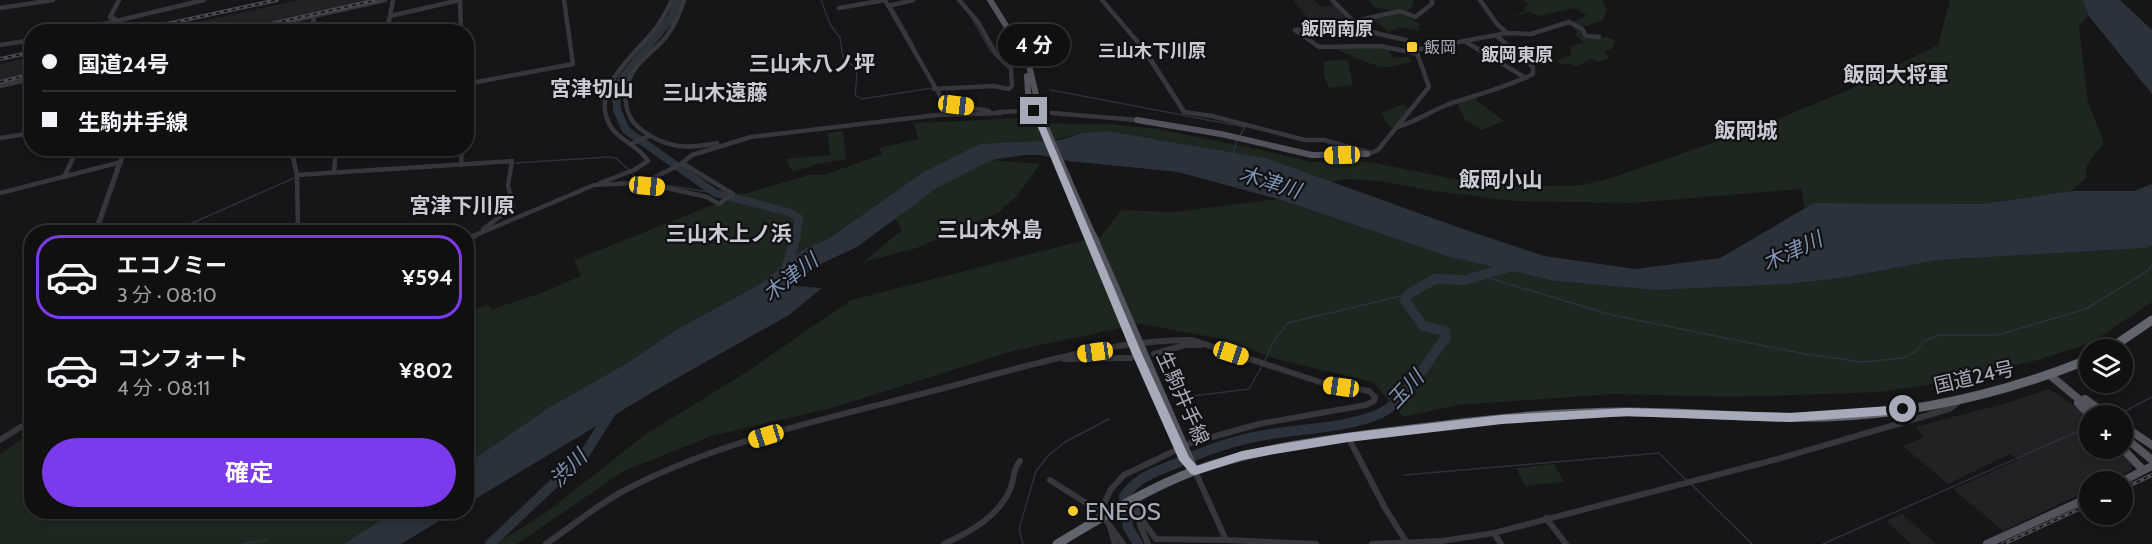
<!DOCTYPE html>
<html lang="ja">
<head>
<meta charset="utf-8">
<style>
	body { margin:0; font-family:Cabin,"Noto Sans JP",sans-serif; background:#19191a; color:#f1f3f6; height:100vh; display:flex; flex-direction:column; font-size:22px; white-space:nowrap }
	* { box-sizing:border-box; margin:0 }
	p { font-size:20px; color:#9c9d9f }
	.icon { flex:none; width:33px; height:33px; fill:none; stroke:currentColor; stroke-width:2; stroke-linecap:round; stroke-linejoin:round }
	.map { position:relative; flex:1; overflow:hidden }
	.panel { position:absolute; left:24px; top:225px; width:450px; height:294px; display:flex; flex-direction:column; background:#101011; border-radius:24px; box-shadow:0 3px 9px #0003,0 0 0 2px #303031 }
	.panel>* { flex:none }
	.guide { position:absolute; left:24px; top:24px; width:450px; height:132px; border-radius:24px; box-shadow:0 3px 9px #0003,0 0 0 2px #303031; display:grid; align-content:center; height:132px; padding:0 18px; background:#101011 }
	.fabs { position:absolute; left:2079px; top:339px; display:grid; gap:12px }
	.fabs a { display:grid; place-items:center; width:54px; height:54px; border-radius:50%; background:#101011; box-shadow:0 3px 9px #0003,0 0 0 2px #303031; font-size:30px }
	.end { position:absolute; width:27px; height:27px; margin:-14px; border:8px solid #a7aab8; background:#111; box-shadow:0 0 0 3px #111 }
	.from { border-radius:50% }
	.bubble { position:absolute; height:42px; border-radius:21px; background:#101011; box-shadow:0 3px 9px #0003,0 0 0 2px #303031; font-size:20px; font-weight:700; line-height:42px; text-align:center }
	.car { position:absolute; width:18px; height:36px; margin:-18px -9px; border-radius:8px; box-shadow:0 0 4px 2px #0007; background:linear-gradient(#f5c518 24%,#345 0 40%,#f5c518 0 76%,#345 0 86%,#f5c518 0) }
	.guide b { display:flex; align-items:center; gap:21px; height:57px; font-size:22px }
	.guide b+b { border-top:2px solid #303031 }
	.guide i { width:15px; height:15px; background:#f1f3f6 }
	ul { padding:10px 0 0; list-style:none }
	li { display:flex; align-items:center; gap:18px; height:84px; margin:0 12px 9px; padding:0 6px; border:3px solid transparent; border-radius:24px }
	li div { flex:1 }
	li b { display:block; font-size:22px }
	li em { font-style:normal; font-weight:700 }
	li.selected { border-color:#7c3aed }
	li>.icon { width:54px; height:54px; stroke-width:1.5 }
	.button { display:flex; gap:12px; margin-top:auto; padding:12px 18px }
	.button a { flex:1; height:69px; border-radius:36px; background:#7c3aed; color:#fff; font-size:24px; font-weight:700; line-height:69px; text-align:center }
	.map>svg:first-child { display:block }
	.built { fill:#222124 }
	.green { fill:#1d261f }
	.water { fill:#2b323c }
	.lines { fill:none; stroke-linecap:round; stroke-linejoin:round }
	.stream { stroke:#2b323c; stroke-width:1.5 }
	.river-far1 { stroke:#2b323c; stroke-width:8 }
	.river { stroke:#2b323c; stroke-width:10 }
	.minor-far1 { stroke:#36363d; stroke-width:4.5 }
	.minor { stroke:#36363d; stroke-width:6 }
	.major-far1 { stroke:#52535c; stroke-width:6 }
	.major { stroke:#52535c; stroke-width:8 }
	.highway { stroke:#62646e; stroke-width:9 }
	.rail-casing { stroke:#494a52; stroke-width:4 }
	.rail { stroke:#111012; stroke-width:1.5; stroke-dasharray:4; stroke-linecap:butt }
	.route { fill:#a7aab8 }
	.poi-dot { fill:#f9cc2c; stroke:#111012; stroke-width:2 }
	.labels { text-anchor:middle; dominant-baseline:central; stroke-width:4.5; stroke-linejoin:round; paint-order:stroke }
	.far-poi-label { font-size:16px; fill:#a7aab8; stroke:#111012; text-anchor:start }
	.far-neighbourhood-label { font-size:18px; font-weight:bold; fill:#c8cad4; stroke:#111012 }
	.street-label { font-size:20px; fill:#a7aab8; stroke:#111012 }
	.neighbourhood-label { font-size:21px; font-weight:bold; fill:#c8cad4; stroke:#111012 }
	.water-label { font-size:21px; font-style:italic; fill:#7c94b4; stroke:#111012 }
	.near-poi-label { font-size:24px; fill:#a7aab8; stroke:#111012; text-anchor:start }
</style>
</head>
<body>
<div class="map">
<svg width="2152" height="544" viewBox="0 0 2152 544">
	<rect width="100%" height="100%" fill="#161517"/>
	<g class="built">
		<path d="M299,0H379L237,31L151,32Z"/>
		<path d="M1293,0H1314L1321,7L1334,5L1357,29L1340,34L1323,33L1312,23Z"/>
		<path d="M31,57V78L0,85V64Z"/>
		<path d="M2049,389L2076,407L2089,421L2090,448L2117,449L2131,463L2132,470L2108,481L2090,482L2089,490L2003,531L1953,489L2018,460L2010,454L1948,484L1903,446L1924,437L1915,427L2010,402Z"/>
		<path d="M1902,514L1936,544H1911L1886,521Z"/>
	</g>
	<g class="green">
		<path d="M1369,0H1413V6L1407,10L1411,14L1374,7Z"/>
		<path d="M1522,0H1602L1607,9L1603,20C1591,25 1583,29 1573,22L1587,16L1575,8L1539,16L1530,12L1513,16L1526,10L1524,8L1529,4Z"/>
		<path d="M1950,0H2083L2088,15L2079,27L2088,102L2104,142L2087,165L2086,178L2071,191L1982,204L1814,203L1804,209L1802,189L1631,203L1515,201L1426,190L1380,181L1344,179L1332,182L1266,158L1107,131L1082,133L922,173L828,239L802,250L760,284L674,331L629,362L548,408L467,464V315L487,304L493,309L541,293L581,276L574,260L715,204L727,203L736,193L744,194L809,175H824L883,154L879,148L918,139L914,123L1022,118L1023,123L1108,124L1158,129L1262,150L1312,162L1364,161L1474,183L1540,186L1582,185L1611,178L1756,128L1846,91L1938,45Z"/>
		<path d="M1400,12L1420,24L1418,28L1421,31L1400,27L1389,32L1371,18Z"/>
		<path d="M1571,24L1591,38L1607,37L1617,41L1613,44L1614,47L1604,52L1610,58L1599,62L1591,59L1576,67L1569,63L1562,65L1556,61L1571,55L1570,47L1584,42L1575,35L1577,32Z"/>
		<path d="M1385,47L1395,50L1388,51L1394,58L1407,57L1412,62C1404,63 1393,68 1384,67C1377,67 1341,53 1336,48Z"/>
		<path d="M1348,60L1353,85L1329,88L1324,76V61Z"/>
		<path d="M1476,98L1477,101L1504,121L1482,130L1465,120L1457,103Z"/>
		<path d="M1403,104L1409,109L1394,128L1389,126L1381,113Z"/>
		<path d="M843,131L846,159L817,164L793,172L786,159L830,155L828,133Z"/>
		<path d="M992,160L1040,164L1017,196L998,213L914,249L863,262L902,230L895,218L937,188Z"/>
		<path d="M1278,199L1450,257L1554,281L1656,290L1789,284L1842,278L1938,260L2146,248L2152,245V302L2091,343L2034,361L1946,382L1879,392L1800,395L1728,397L1614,394L1458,405L1403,417L1373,382L1279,360L1222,339L1140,324L1013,351L832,408L711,436L624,471L517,544H496L544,514L646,434L745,373L851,300L1101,236L1121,210L1173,212Z"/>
		<path d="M31,433L32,512H393L344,544H0V454Z"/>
		<path d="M1554,464L1564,482L1525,486L1516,468Z"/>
	</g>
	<g class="water">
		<path d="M2083,0H2120L2152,30V94L2088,15Z"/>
		<path d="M1107,131L1266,158L1460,228L1544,256L1635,269L1720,258L1814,203L1982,204L2071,191H2134L2152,184V245L2146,248L1938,260L1842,278L1789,284L1656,290L1554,281L1450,257L1278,199L1178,172L1068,161L1041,155H1023L992,160L937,188L857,247L814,267L794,286L822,288L789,315L656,390L467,504V464L548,408L629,362L674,331L760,284L802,250L828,239L922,173L980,144L1060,140L1082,133Z"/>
		<path d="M393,512H454L401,544H344Z"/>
	</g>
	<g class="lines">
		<g class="stream">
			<path d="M821,0L830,24L840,38L843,57L854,67L857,75L855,95"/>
			<path d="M892,7L913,44"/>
			<path d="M972,18L990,50L1009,69"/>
			<path d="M1147,51L1185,110"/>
			<path d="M1051,90L1245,127L1239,137"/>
			<path d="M855,95L861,99L933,88"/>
			<path d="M1233,153L1237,141"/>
			<path d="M515,163L609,157L616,158L628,169"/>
			<path d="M631,173L639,180L648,182"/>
			<path d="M652,183L715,193"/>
			<path d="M98,232L127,148"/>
			<path d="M172,232L294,178"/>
			<path d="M1482,276L1612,315L1805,354L1862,362L1903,358L1915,352L1924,341L1940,335H1997L2086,309L2149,270L2152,264"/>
			<path d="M1264,362L1275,339L1288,323L1409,294"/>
			<path d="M1184,397L1249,389L1262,366"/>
			<path d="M2116,416L2152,397"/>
			<path d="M1404,475L1659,453L1687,481"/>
			<path d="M1691,484L1752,544"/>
			<path d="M242,544L266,540"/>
			<path d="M1023,544L1019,529L1036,471L1049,455L1065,442L1109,419"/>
			<path d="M1823,544L2090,426"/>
		</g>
		<path class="river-far1" d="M678,0L671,18L623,77L616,93L617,110L626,130L715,193L789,212L799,218L796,237"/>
		<g class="river">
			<path d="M785,272L796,236"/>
			<path d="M490,544L584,455L613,409"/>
			<path d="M1138,544L1128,527L1124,496C1141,475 1153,473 1177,463C1204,451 1231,441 1260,436C1298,428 1347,429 1381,413C1405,401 1429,359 1446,337L1445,331L1423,326L1405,300L1409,294L1435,279L1466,280L1512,266"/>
		</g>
		<g class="minor-far1">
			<path d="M460,0L461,32"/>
			<path d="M684,0C680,13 674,26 666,37C657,48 645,56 637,66C621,86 621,116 643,131C668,149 689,149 717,143"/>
			<path d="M885,0L942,99L956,105L989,111"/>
			<path d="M1102,0L1142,47L1184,112L1212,116L1305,140H1324L1371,153"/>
			<path d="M1332,0L1362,30L1406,40L1416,50"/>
			<path d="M1480,0L1497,24L1507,33"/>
			<path d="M888,6L913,0"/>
			<path d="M0,8L53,0"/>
			<path d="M839,8L885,0"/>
			<path d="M390,16L393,0"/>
			<path d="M115,19L110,17L119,0"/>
			<path d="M1351,22L1400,11L1415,17L1432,4V0"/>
			<path d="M1295,30L1319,47L1380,46L1415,53"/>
			<path d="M1295,30L1305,29L1336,35L1362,30"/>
			<path d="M70,32L204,0"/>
			<path d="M243,32L385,0"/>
			<path d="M312,32L314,16"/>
			<path d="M373,32L388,25L390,16L460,0"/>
			<path d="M1466,42L1526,78"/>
			<path d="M0,45L32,40"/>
			<path d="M1416,50L1507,33L1531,34L1569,22L1582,29L1586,36L1599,37"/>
			<path d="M466,84L573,64L564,0"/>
			<path d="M0,86L32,79"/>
			<path d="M934,89L993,86L1009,89L1012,86L1011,68L996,54L978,22L959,0"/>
			<path d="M998,112L1028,111L1137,120"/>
			<path d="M1397,127C1416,122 1431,111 1449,104C1479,94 1503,89 1533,74V67L1497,36"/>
			<path d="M0,138L32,133"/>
			<path d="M631,144L649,136"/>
			<path d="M294,148L293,157L297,175L512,161L508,185L513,207L483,229"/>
			<path d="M1369,154L1378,150L1429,87L1416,50"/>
			<path d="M461,165L462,148"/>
			<path d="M334,172L336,148"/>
			<path d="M297,175L298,232"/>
			<path d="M64,177L78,148"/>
			<path d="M600,183L634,170L648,161C639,146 620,141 611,127C587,90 637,53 656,28C663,19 667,10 672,0"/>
			<path d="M647,186L655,177L681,164L692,155L751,137L937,115L1001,113"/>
			<path d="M0,193L121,162"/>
			<path d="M95,232L125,148"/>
			<path d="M471,237L594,185L632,183L663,187L707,197L719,204L733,194L682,163"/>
		</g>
		<g class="minor">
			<path d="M466,239L474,236"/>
			<path d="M1154,354L1185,345H1201"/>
			<path d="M1064,359L1131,358"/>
			<path d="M1348,437L1385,508L1407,543"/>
			<path d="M0,440L32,420"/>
			<path d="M1195,471L1226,540L1316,544"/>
			<path d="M1050,480L1100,512L1123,544"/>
			<path d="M1135,502L1140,525L1148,544"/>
			<path d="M1139,516L1156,539L1226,540"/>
			<path d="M1546,518L1566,544"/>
			<path d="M1110,527L1115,544"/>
			<path d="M1494,533L1501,544"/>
			<path d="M546,544C572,526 597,505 625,490C725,438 840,416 948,387C1027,366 1109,340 1192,340L1329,385L1369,391L1375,397L1374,401L1366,405L1259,424L1191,443L1124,475L1111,489L1100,512"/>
			<path d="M944,544C970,532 1000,516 1011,487C1014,478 1013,469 1020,461"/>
			<path d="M1372,544L1442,541L1494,533L1774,460L1949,409L1957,403"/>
		</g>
		<g class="major-far1">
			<path d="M990,0L1028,61L1041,116L1094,237"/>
			<path d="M1027,76L1028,92L1036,116L1088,237"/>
			<path d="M1137,120L1221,134L1312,155L1367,154"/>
		</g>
		<g class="major">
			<path d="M1088,236L1185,460L1194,470"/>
			<path d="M1093,236L1195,471"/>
			<path d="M2051,376L2099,416"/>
			<path d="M2085,399L2109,416"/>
			<path d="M2078,403L2090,416"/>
			<path d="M2122,425L2152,445"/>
			<path d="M2122,435L2152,460"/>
			<path d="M2122,448L2143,470"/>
			<path d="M2121,482L2152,466"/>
			<path d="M1987,544L2090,497"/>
		</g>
		<g class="highway">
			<path d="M2108,350L2152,320"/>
			<path d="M1057,544C1101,518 1146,489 1194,471C1251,450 1312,442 1371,434C1456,423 1542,412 1627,412C1693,412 1759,419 1825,417C1917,414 2005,393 2090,359"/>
		</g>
		<g class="rail-casing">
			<g id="rail">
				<path d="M130,32L277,0"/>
				<path d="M220,32L243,26"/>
				<path d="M235,32L377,0"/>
				<path d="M0,59L32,52"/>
				<path d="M0,82L32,74"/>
				<path d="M2122,489L2152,475"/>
				<path d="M2003,544L2090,504"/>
			</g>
		</g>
		<use href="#rail" class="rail"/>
	</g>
	<path class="route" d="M1031,110L1039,111L1142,354L1189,457L1197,466L1242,451L1269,446L1348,433L1502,415L1627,408L1790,413L1903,405L1908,409L1903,414L1790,422L1627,416L1502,424L1348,442L1269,455L1242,460L1195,475L1191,474L1179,460L1132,354Z"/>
	<g class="poi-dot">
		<rect x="1406" y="41" width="12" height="12" rx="3"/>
		<circle cx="1073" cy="511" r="6"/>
	</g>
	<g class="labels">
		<g class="far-poi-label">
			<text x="1424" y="47">飯岡</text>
		</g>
		<g class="far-neighbourhood-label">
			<text x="1337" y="29">飯岡南原</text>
			<text x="1152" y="51">三山木下川原</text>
			<text x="1517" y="55">飯岡東原</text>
		</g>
		<g class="street-label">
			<text transform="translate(1974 377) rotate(-13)">国道24号</text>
			<text transform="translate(1183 398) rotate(66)">生駒井手線</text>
		</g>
		<g class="neighbourhood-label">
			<text x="812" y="63">三山木八ノ坪</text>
			<text x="1896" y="74">飯岡大将軍</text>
			<text x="592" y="88">宮津切山</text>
			<text x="715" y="92">三山木遠藤</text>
			<text x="1746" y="130">飯岡城</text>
			<text x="1501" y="179">飯岡小山</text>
			<text x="462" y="205">宮津下川原</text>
			<text x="990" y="229">三山木外島</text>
			<text x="729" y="233">三山木上ノ浜</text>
		</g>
		<g class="water-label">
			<text transform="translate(1270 182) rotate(17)">木津川</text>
			<text transform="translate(1792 251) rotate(-25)">木津川</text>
			<text transform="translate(790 277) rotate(-38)">木津川</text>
			<text transform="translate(1405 389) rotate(-47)">玉川</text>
			<text transform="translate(568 468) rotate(-46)">渋川</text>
		</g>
		<g class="near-poi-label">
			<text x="1085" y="511">ENEOS</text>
		</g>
	</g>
</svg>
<div class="fabs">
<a><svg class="icon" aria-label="layers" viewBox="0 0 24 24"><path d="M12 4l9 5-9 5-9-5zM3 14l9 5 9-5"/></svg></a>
<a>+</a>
<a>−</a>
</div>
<i class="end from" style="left:1903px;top:409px"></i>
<i class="end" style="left:1034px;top:111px"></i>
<div class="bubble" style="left:998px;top:24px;width:72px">4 分</div>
<i class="car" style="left:956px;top:105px;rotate:97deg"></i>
<i class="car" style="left:1342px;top:155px;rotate:268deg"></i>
<i class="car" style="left:647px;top:186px;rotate:96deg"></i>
<i class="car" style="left:1095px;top:352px;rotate:262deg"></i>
<i class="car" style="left:1231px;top:353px;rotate:108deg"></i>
<i class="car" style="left:1341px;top:387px;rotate:278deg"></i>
<i class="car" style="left:766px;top:436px;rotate:253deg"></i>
<div class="guide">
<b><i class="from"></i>国道24号</b>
<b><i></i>生駒井手線</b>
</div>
<section class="panel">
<ul>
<li class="selected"><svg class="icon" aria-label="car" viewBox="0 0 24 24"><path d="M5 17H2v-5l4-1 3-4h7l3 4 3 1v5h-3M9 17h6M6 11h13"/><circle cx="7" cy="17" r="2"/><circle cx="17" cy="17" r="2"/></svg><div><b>エコノミー</b><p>3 分 · 08:10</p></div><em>¥594</em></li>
<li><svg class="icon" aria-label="car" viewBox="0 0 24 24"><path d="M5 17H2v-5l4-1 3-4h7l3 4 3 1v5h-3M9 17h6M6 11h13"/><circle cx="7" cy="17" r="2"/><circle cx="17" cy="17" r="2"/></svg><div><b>コンフォート</b><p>4 分 · 08:11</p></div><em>¥802</em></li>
</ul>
<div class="button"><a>確定</a></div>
</section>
</div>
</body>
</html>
